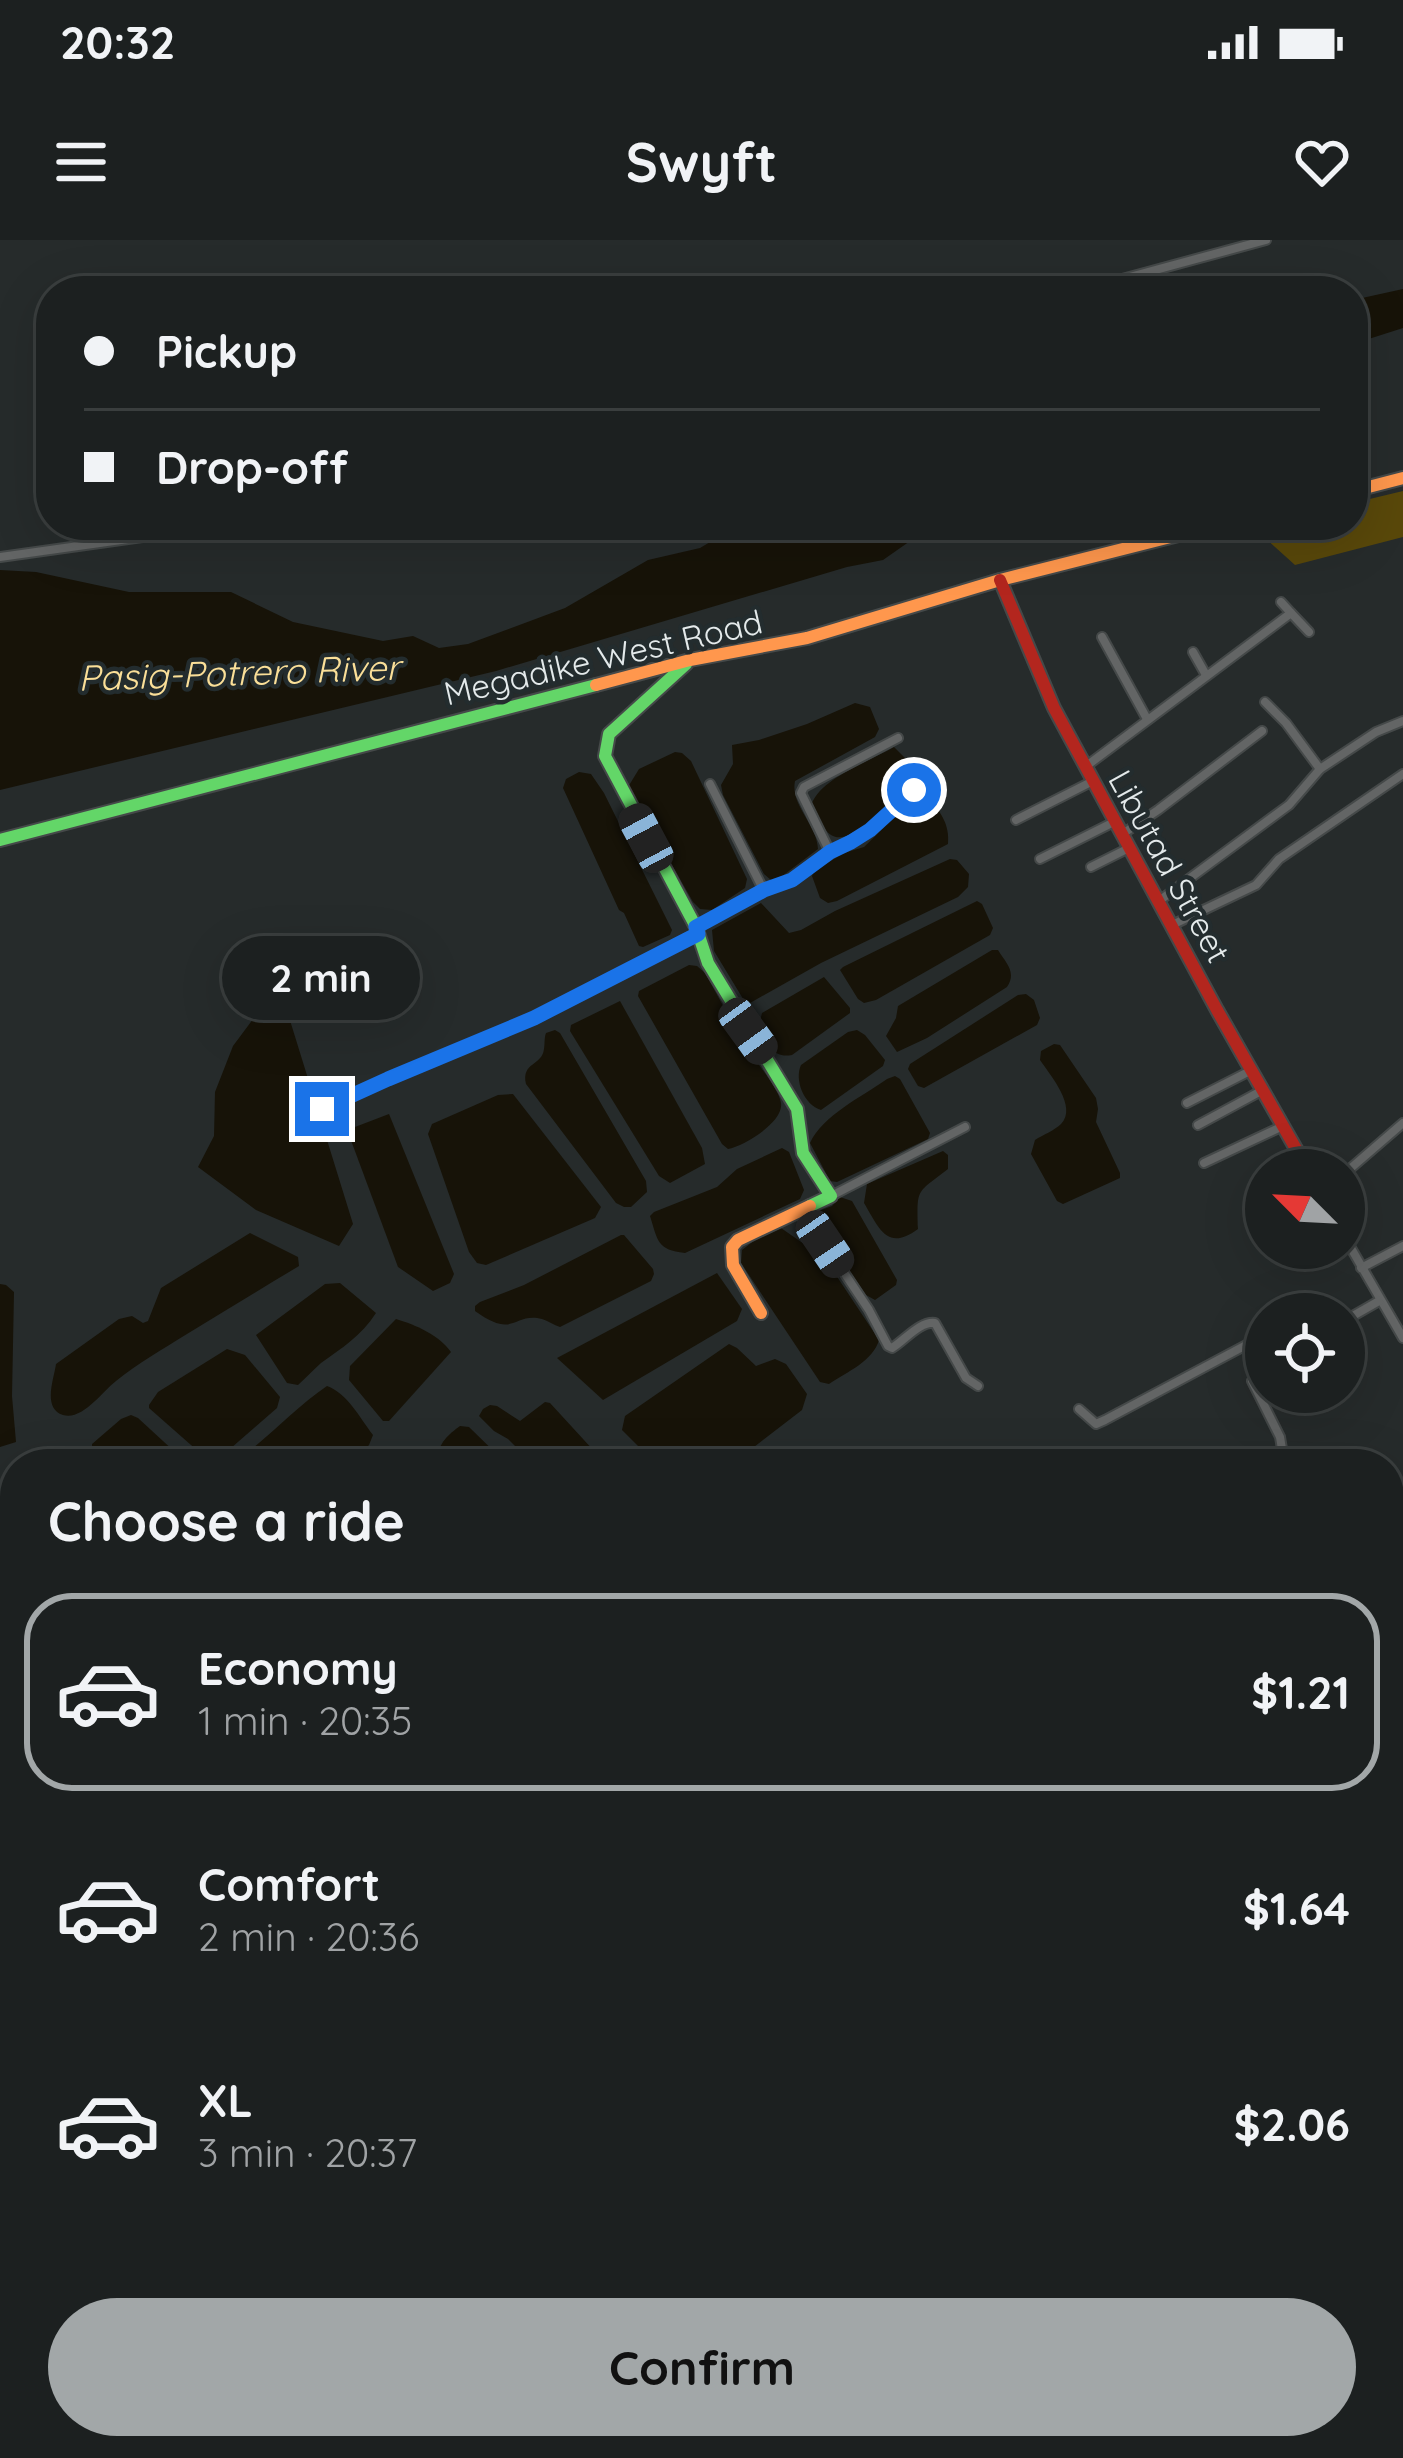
<!DOCTYPE html>
<html lang="en">
<head>
<meta charset="utf-8">
<style>
	body { margin:0; font-family:Quicksand,sans-serif; background:#292d2d; color:#f1f3f6; height:100vh; display:flex; flex-direction:column; font-size:45px; white-space:nowrap }
	* { box-sizing:border-box; margin:0 }
	p { font-size:39px; color:#a0a3a5 }
	.icon { flex:none; width:66px; height:66px; fill:none; stroke:currentColor; stroke-width:2; stroke-linecap:round; stroke-linejoin:round }
	.map { position:relative; flex:1; overflow:hidden }
	.sheet { position:absolute; left:0px; top:1209px; width:1404px; height:1011px; display:flex; flex-direction:column; background:#1c2020; border-radius:48px 48px 0 0; box-shadow:0 12px 48px #0002,0 0 0 3px #3a3e3e }
	.sheet>* { flex:none }
	.banner { position:absolute; left:36px; top:36px; width:1332px; height:264px; border-radius:48px; box-shadow:0 12px 48px #0002,0 0 0 3px #3a3e3e; display:grid; align-content:center; height:264px; padding:0 48px; background:#1c2020 }
	.needle { width:78px; rotate:294deg }
	.tools { position:absolute; left:1245px; top:909px; display:grid; gap:24px }
	.tools a { display:grid; place-items:center; width:120px; height:120px; border-radius:50%; background:#1c2020; box-shadow:0 12px 48px #0002,0 0 0 3px #3a3e3e; font-size:60px }
	.end { position:absolute; width:54px; height:54px; margin:-27px; border:15px solid #1a73e8; background:#fff; box-shadow:0 0 0 6px #fff }
	.from { border-radius:50% }
	.bubble { position:absolute; height:84px; border-radius:42px; background:#1c2020; box-shadow:0 12px 48px #0002,0 0 0 3px #3a3e3e; font-size:39px; font-weight:700; line-height:84px; text-align:center }
	.car { position:absolute; width:36px; height:72px; margin:-36px -18px; border-radius:15px; box-shadow:0 0 9px 3px #0007; background:linear-gradient(#222 24%,#8ab4d8 0 40%,#222 0 76%,#8ab4d8 0 86%,#222 0) }
	.banner b { display:flex; align-items:center; gap:42px; height:114px; font-size:45px }
	.banner b+b { border-top:3px solid #3a3e3e }
	.banner i { width:30px; height:30px; background:#f1f3f6 }
	ul { padding:0; list-style:none }
	li { display:flex; align-items:center; gap:36px; height:198px; margin:0 24px 18px; padding:0 24px; border:6px solid transparent; border-radius:48px }
	li div { flex:1 }
	li b { display:block; font-size:45px }
	li em { font-style:normal; font-weight:700 }
	li.current { border-color:#a2a7a8 }
	li>.icon { width:108px; height:108px; stroke-width:1.5 }
	h2 { padding:0 48px; font-size:54px; line-height:144px }
	.button { display:flex; gap:24px; margin-top:auto; padding:24px 48px }
	.button a { flex:1; height:138px; border-radius:72px; background:#a2a7a8; color:#111; font-size:48px; font-weight:700; line-height:138px; text-align:center }
	.status { display:flex; justify-content:space-between; align-items:center; height:84px; padding:0 60px; background:#1c2020; direction:ltr }
	.status svg { height:33px; fill:currentColor }
	header { display:flex; justify-content:space-between; align-items:center; height:156px; padding:0 48px; background:#1c2020; font-size:54px; font-weight:700 }
	.map>svg:first-child { display:block }
	.green { fill:#59480a }
	.water { fill:#171308 }
	.lines { fill:none; stroke-linecap:round; stroke-linejoin:round }
	.street-casing { stroke:#454949; stroke-width:12 }
	.fast-casing { stroke:#454949; stroke-width:16 }
	.slow-casing { stroke:#454949; stroke-width:16 }
	.jam-casing { stroke:#454949; stroke-width:16 }
	.street { stroke:#636565; stroke-width:8 }
	.fast { stroke:#63d668; stroke-width:12 }
	.slow { stroke:#ff974d; stroke-width:12 }
	.jam { stroke:#b3261e; stroke-width:12 }
	.route { stroke:#1a73e8; stroke-width:15 }
	.labels { text-anchor:middle; dominant-baseline:central; stroke-width:9; stroke-linejoin:round; paint-order:stroke }
	.street-label { font-size:33px; fill:#e4eaeb; stroke:#232c2e }
	.water-label { font-size:36px; font-style:italic; fill:#fadf98; stroke:#232c2e }
</style>
</head>
<body>
<div class="status"><b>20:32</b><svg viewBox="0 0 49 12"><path d="M0 12V9h3v3zM5 12V6h3v6zM10 12V3h3v9zM15 12V0h3v12zM26 1h20v11H26zM47 4h2v5h-2z"/></svg></div>
<header><svg class="icon" aria-label="menu" viewBox="0 0 24 24"><path d="M4 6h16M4 12h16M4 18h16"/></svg>Swyft<svg class="icon" aria-label="heart" viewBox="0 0 24 24"><path d="M12 20l-8-8c-3-5 5-10 8-4 3-6 11-1 8 4z"/></svg></header>
<div class="map">
<svg width="1403" height="2218" viewBox="0 0 1403 2218">
	<rect width="100%" height="100%" fill="#262b2b"/>
	<path class="green" d="M1403,251V297L1295,325L1254,288L1265,285H1353V263Z"/>
	<g class="water">
		<path d="M1403,49V88L1353,104V60Z"/>
		<path d="M739,285H933L883,320L847,327L496,431L0,550V330L36,332L129,352H231L293,382L383,401L413,396L439,408L468,404L565,368L648,320L700,308Z"/>
		<path d="M855,463L870,467L879,489L875,497L795,541C790,565 817,584 818,609L777,640H771L764,634L723,555L721,545L733,524L732,505L759,500L807,484Z"/>
		<path d="M894,507L912,525V542C898,556 854,606 833,596C823,592 817,573 812,563C822,538 870,521 894,507Z"/>
		<path d="M675,512L682,513L691,521L747,639L745,648L712,670L700,669L693,662L628,547L639,529Z"/>
		<path d="M579,532L591,534L604,553L672,690L670,695L643,707L639,706L624,673L619,670L563,548L566,539Z"/>
		<path d="M917,559H930C941,573 950,585 948,604L837,661L828,663L820,658L812,636L814,631L844,613L864,607L905,567Z"/>
		<path d="M950,619L957,620L969,634L968,647L958,657L821,723L750,763L745,762L714,711L712,690L761,663L789,693L801,690L835,671Z"/>
		<path d="M977,661L982,664L993,688L990,695L876,760L864,763L858,759L840,730L843,727Z"/>
		<path d="M992,710H998C1006,723 1017,732 1007,747L927,798L897,812L886,796L896,778L898,766Z"/>
		<path d="M689,725L697,726L705,733C719,758 732,783 746,807C755,821 779,848 781,863C784,882 744,906 728,909L722,904L638,756L639,751Z"/>
		<path d="M824,737L850,768V773L792,815C772,819 768,803 758,789L762,773Z"/>
		<path d="M1026,754L1034,760L1040,778L1037,785L924,848L918,846L908,829L910,824L1018,755Z"/>
		<path d="M284,761L353,984L339,1006L256,970L198,927L214,896L215,852L233,806L265,763Z"/>
		<path d="M620,761L702,908L705,924L670,943L659,936L570,791L571,785Z"/>
		<path d="M555,790L560,793L646,941L647,952L631,967H624L616,963L526,844C521,822 542,826 544,809C545,804 544,798 546,793Z"/>
		<path d="M857,790L865,795L885,820L883,826L821,870C804,865 794,840 801,825L848,792Z"/>
		<path d="M1054,804L1060,805L1096,858L1098,869L1096,882L1120,933V938L1063,964L1057,961L1031,914L1035,900C1043,895 1055,890 1061,884C1078,867 1050,835 1040,820L1041,811Z"/>
		<path d="M895,836L900,839L930,893L928,899L837,942L830,941L810,903C822,876 863,856 887,839Z"/>
		<path d="M513,854L601,967L595,978L486,1025L477,1023L469,1012L428,894L432,884L498,855Z"/>
		<path d="M389,874L454,1034L450,1043L433,1051L398,1027L349,895L355,887Z"/>
		<path d="M782,908L789,912L804,950L800,959L685,1013C657,1010 658,1001 650,976L654,972L717,947L737,929Z"/>
		<path d="M943,911L948,915V929C916,954 917,947 918,989C887,1012 879,988 864,963L867,944Z"/>
		<path d="M840,957L852,961L897,1040L896,1045L875,1060L866,1055L817,983L819,971L832,966Z"/>
		<path d="M781,988L804,1004L816,1005L879,1100C873,1121 847,1132 829,1144L820,1142L741,1023L742,1010L755,1000Z"/>
		<path d="M250,993L298,1017L299,1026C261,1049 224,1071 187,1094C163,1109 138,1123 116,1141C103,1151 82,1181 63,1175C42,1168 54,1139 56,1124L119,1079L132,1076L143,1083L148,1081L161,1048Z"/>
		<path d="M621,995H624L653,1029L654,1034L651,1041L560,1087C554,1085 548,1081 542,1079C513,1072 515,1100 475,1071V1066L480,1062L524,1045Z"/>
		<path d="M717,1033L742,1069L737,1081L603,1160L557,1118Z"/>
		<path d="M340,1043L376,1073C361,1096 342,1108 321,1123C313,1130 306,1138 298,1145L287,1143L256,1095L325,1044Z"/>
		<path d="M0,1044L6,1045L14,1052L12,1156L16,1202L0,1207Z"/>
		<path d="M396,1079C416,1085 439,1095 451,1112L389,1181H383L349,1140L350,1126Z"/>
		<path d="M729,1104L737,1108L756,1126L775,1119L786,1124L807,1154L802,1170L732,1224H656L622,1190L625,1176Z"/>
		<path d="M227,1109L245,1115L280,1157L277,1168L215,1222L208,1220L149,1168V1165L158,1152Z"/>
		<path d="M327,1146C347,1153 360,1178 373,1195L369,1205L352,1224H232C266,1201 293,1169 327,1146Z"/>
		<path d="M545,1162L550,1163L606,1224H533L508,1199L494,1191L479,1176L483,1169L490,1165L497,1166L520,1181Z"/>
		<path d="M131,1175L138,1178L188,1224H108L92,1210V1204L121,1179Z"/>
		<path d="M460,1186L469,1187L507,1224H444L438,1218C438,1203 449,1194 460,1186Z"/>
		<path d="M13,1527L15,1637L0,1641V1533Z"/>
		<path d="M3,1650L9,1651L15,1664V1771L0,1749V1652Z"/>
		<path d="M0,2096L15,2108V2194L0,2206Z"/>
		<path d="M35,2205H153L130,2218H23Z"/>
	</g>
	<g class="lines">
		<g class="street-casing">
			<g id="street">
				<path d="M1078,51L1266,0"/>
				<path d="M0,317L178,292L207,285"/>
				<path d="M1281,362L1291,373"/>
				<path d="M1102,397L1147,479"/>
				<path d="M1193,412L1206,435"/>
				<path d="M1265,462L1286,483L1320,529"/>
				<path d="M1085,527L1291,373L1309,392"/>
				<path d="M1016,580L1093,541"/>
				<path d="M1121,595L1158,570L1262,491"/>
				<path d="M830,612L801,553L804,547L898,498"/>
				<path d="M1040,619L1114,582"/>
				<path d="M1091,627L1129,608"/>
				<path d="M764,651L792,640L830,612L870,590L914,550"/>
				<path d="M1159,661L1289,565L1320,529L1376,492L1403,481"/>
				<path d="M1172,685L1256,645L1279,619L1403,534"/>
				<path d="M696,687L764,651L710,544"/>
				<path d="M1187,863L1252,830"/>
				<path d="M323,870L388,839L534,778L697,693"/>
				<path d="M1198,885L1263,850"/>
				<path d="M1204,923L1283,886"/>
				<path d="M1344,934L1403,883"/>
				<path d="M831,956L965,887"/>
				<path d="M803,971L869,1070L888,1106L892,1108C905,1100 920,1081 935,1083L966,1138L978,1146"/>
				<path d="M1344,996L1403,1098"/>
				<path d="M1361,1028L1403,1006"/>
				<path d="M1344,1081L1379,1061"/>
				<path d="M1079,1169L1096,1184L1105,1180L1250,1103L1262,1125L1252,1141L1280,1197L1282,1209L1263,1224"/>
				<path d="M1389,1565L1403,1559"/>
				<path d="M1396,2197L1403,2211"/>
				<path d="M366,2205L373,2218"/>
			</g>
		</g>
		<g class="fast-casing">
			<g id="fast">
				<path d="M686,424L609,494L605,516L696,687L708,723L797,869L803,913L831,956L810,966"/>
				<path d="M0,600L596,445"/>
				<path d="M1389,2200L1403,2194"/>
			</g>
		</g>
		<g class="slow-casing">
			<g id="slow">
				<path d="M1353,251L1403,238"/>
				<path d="M596,445L690,420L807,398L1000,340L1218,285"/>
				<path d="M761,1073L733,1025L732,1007L738,1000L810,966"/>
				<path d="M1345,2218L1376,2205"/>
			</g>
		</g>
		<g class="jam-casing">
			<path id="jam" d="M1000,340L1054,468L1217,770L1308,930"/>
		</g>
		<use href="#street" class="street"/>
		<use href="#fast" class="fast"/>
		<use href="#slow" class="slow"/>
		<use href="#jam" class="jam"/>
	</g>
	<g class="lines">
		<path class="route" d="M322,869L388,839L534,778L698,694L696,687L764,650L792,640L830,612L851,602L870,590L914,550"/>
	</g>
	<g class="labels">
		<g class="street-label">
			<text transform="translate(603 417) rotate(-13)">Megadike West Road</text>
			<text transform="translate(1170 626) rotate(61)">Libutad Street</text>
		</g>
		<g class="water-label">
			<text transform="translate(239 432) rotate(-2)">Pasig-Potrero River</text>
		</g>
	</g>
</svg>
<div class="tools">
<a><svg class="needle" viewBox="-14 -14 28 28"><path d="M0-13l5 13h-10z" fill="#e53935"/><path d="M0 13l5-13h-10z" fill="#a0a3a5"/></svg></a>
<a><svg class="icon" aria-label="locate" viewBox="0 0 24 24"><circle cx="12" cy="12" r="6"/><path d="M12 2v4M12 18v4M2 12h4M18 12h4"/></svg></a>
</div>
<i class="end from" style="left:914px;top:550px"></i>
<i class="end" style="left:322px;top:869px"></i>
<div class="bubble" style="left:222px;top:696px;width:198px">2 min</div>
<i class="car" style="left:646px;top:598px;rotate:332deg"></i>
<i class="car" style="left:748px;top:791px;rotate:144deg"></i>
<i class="car" style="left:825px;top:1004px;rotate:146deg"></i>
<div class="banner">
<b><i class="from"></i>Pickup</b>
<b><i></i>Drop-off</b>
</div>
<section class="sheet">
<h2>Choose a ride</h2>
<ul>
<li class="current"><svg class="icon" aria-label="car" viewBox="0 0 24 24"><path d="M5 17H2v-5l4-1 3-4h7l3 4 3 1v5h-3M9 17h6M6 11h13"/><circle cx="7" cy="17" r="2"/><circle cx="17" cy="17" r="2"/></svg><div><b>Economy</b><p>1 min · 20:35</p></div><em>$1.21</em></li>
<li><svg class="icon" aria-label="car" viewBox="0 0 24 24"><path d="M5 17H2v-5l4-1 3-4h7l3 4 3 1v5h-3M9 17h6M6 11h13"/><circle cx="7" cy="17" r="2"/><circle cx="17" cy="17" r="2"/></svg><div><b>Comfort</b><p>2 min · 20:36</p></div><em>$1.64</em></li>
<li><svg class="icon" aria-label="car" viewBox="0 0 24 24"><path d="M5 17H2v-5l4-1 3-4h7l3 4 3 1v5h-3M9 17h6M6 11h13"/><circle cx="7" cy="17" r="2"/><circle cx="17" cy="17" r="2"/></svg><div><b>XL</b><p>3 min · 20:37</p></div><em>$2.06</em></li>
</ul>
<div class="button"><a>Confirm</a></div>
</section>
</div>
</body>
</html>
